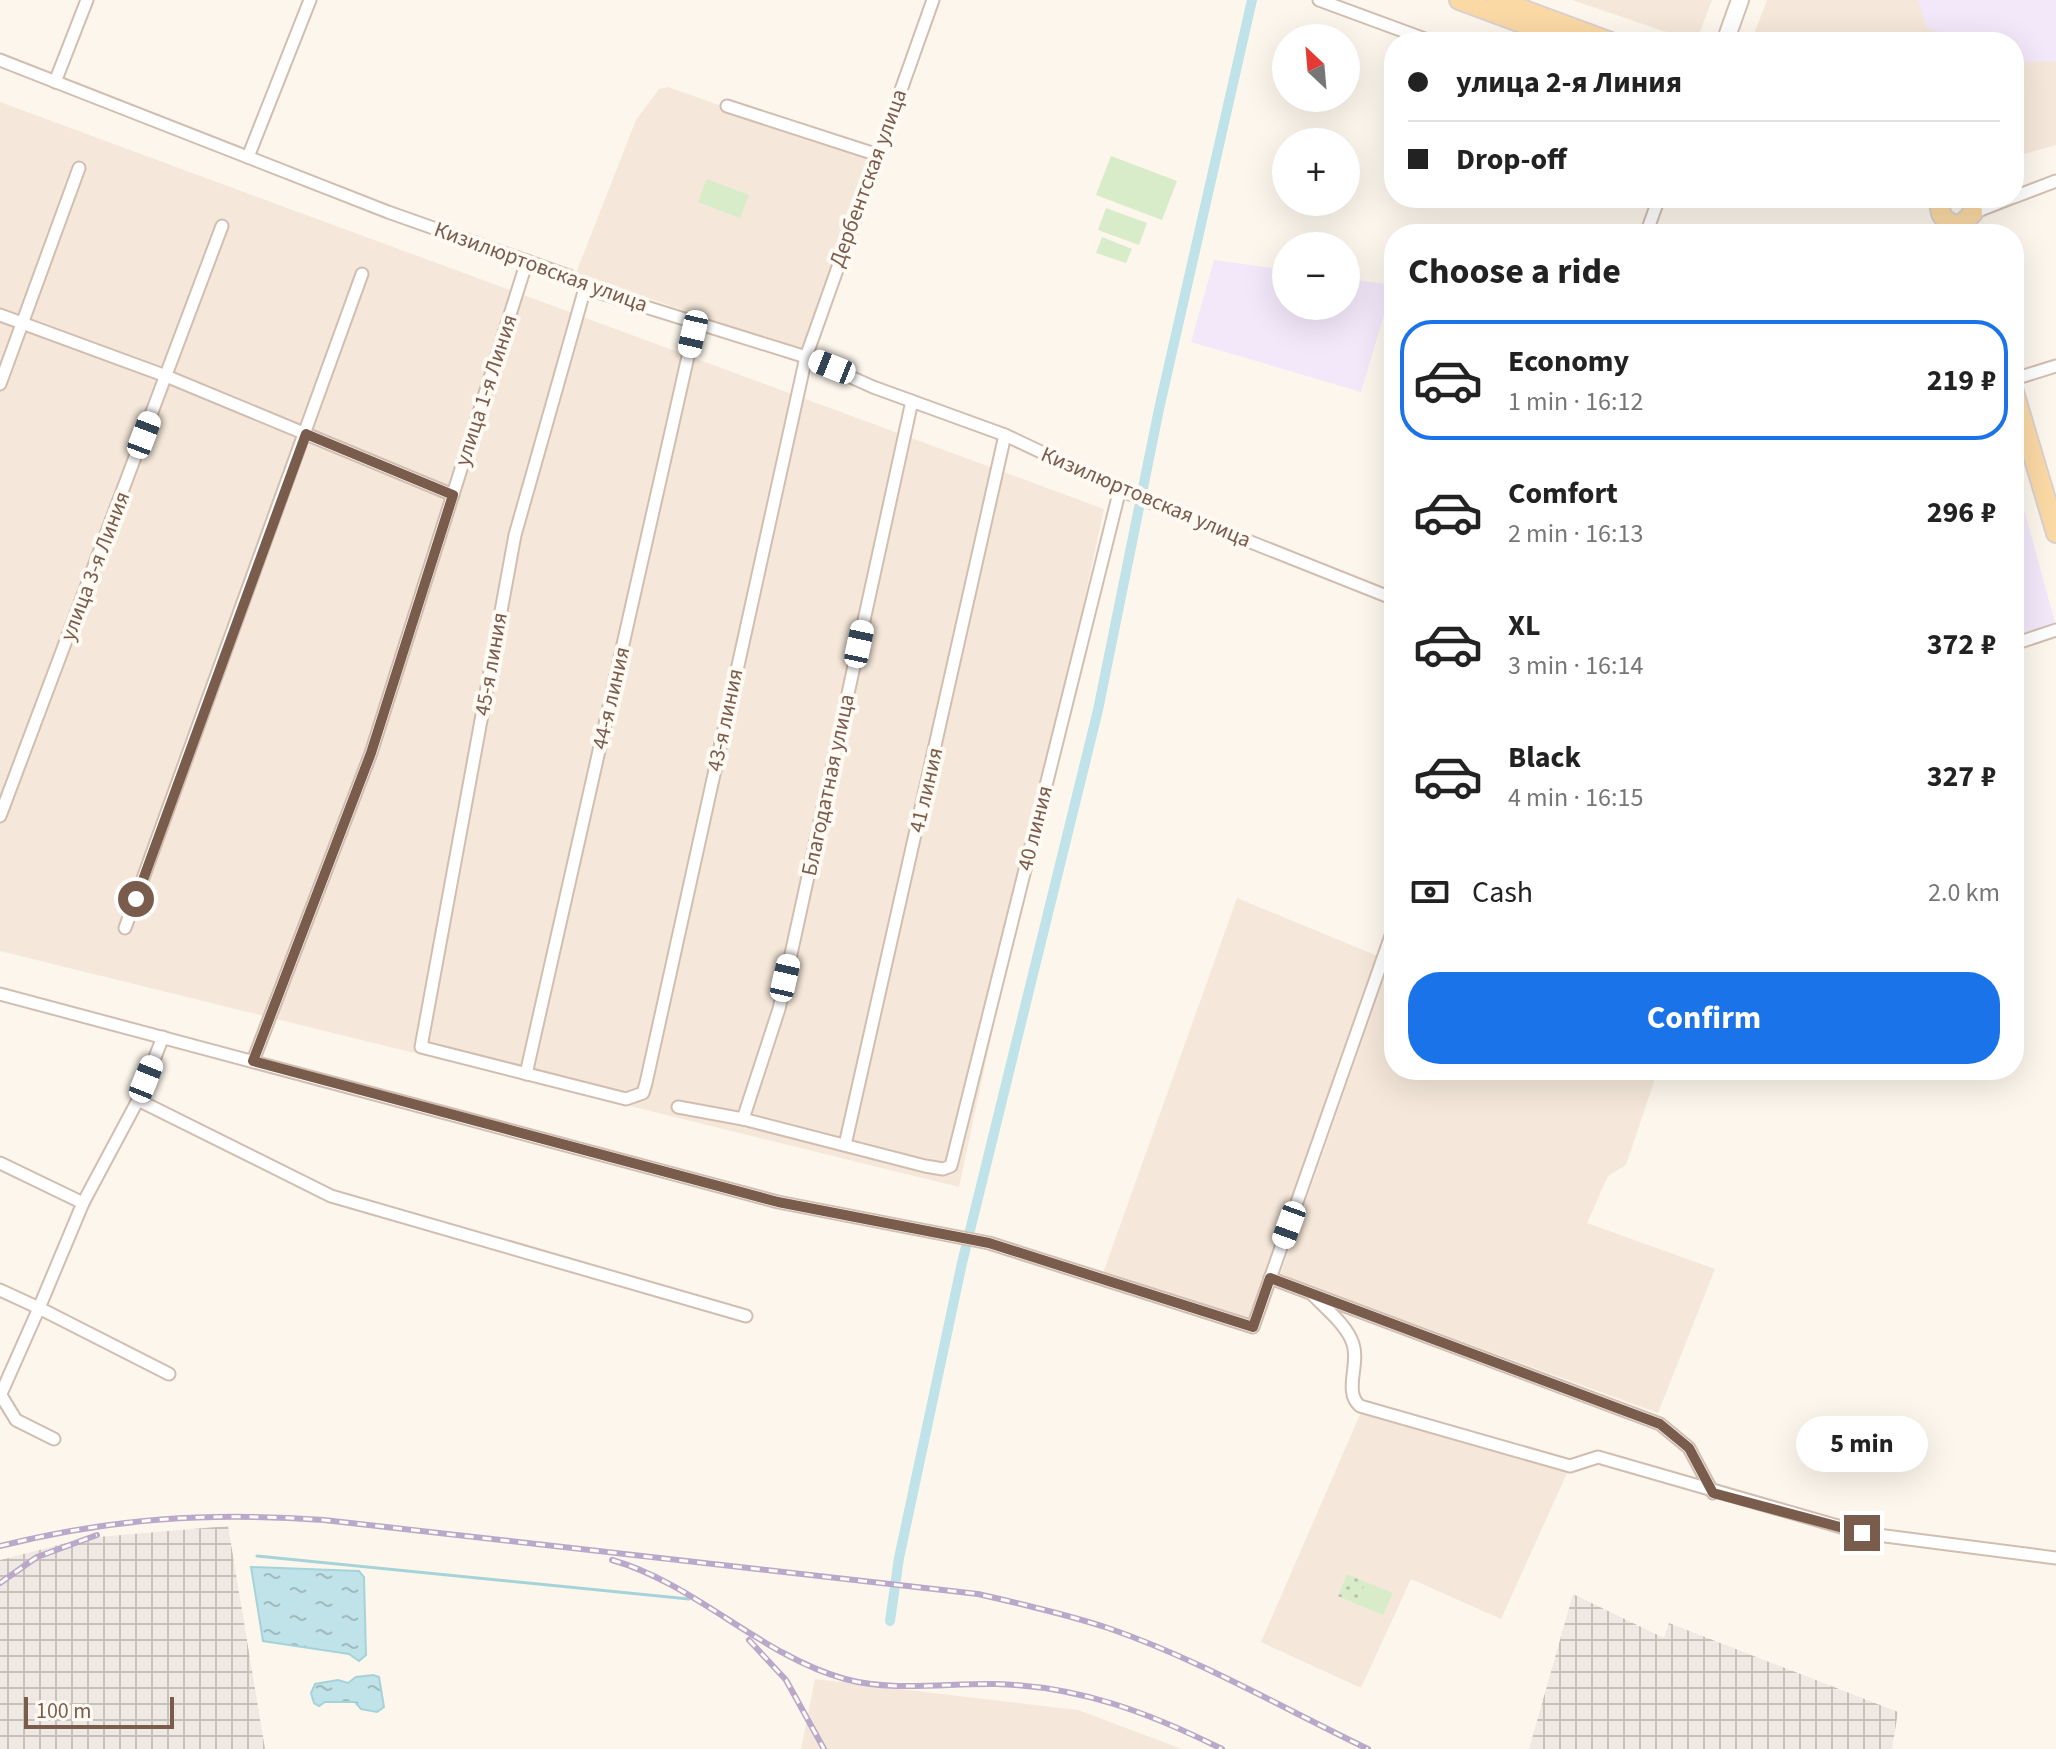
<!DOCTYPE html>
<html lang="en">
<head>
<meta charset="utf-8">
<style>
	body { margin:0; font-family:"Source Sans 3",sans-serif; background:#f6f6f6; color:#222; height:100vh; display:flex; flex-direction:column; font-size:30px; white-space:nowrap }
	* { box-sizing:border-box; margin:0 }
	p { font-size:26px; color:#767676 }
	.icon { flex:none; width:44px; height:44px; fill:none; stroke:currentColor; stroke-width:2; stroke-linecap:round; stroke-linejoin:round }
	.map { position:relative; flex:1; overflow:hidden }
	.details { position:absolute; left:1384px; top:224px; width:640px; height:856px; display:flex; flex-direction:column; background:#fff; border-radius:32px; box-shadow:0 8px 32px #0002 }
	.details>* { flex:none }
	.hud { position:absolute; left:1384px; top:32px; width:640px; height:176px; border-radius:32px; box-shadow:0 8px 32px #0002; display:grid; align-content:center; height:176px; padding:0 24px; background:#fff }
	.needle { width:52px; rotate:334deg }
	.buttons { position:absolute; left:1272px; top:24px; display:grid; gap:16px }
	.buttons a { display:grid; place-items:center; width:88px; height:88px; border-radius:50%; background:#fff; box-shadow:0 8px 32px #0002; font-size:40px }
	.scale { position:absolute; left:24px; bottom:20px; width:150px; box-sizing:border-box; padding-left:8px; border:4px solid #7a5c4d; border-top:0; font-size:22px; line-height:28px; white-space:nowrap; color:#7a5c4d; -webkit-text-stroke:6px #fffaf3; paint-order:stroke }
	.end { position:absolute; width:36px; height:36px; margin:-18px; border:10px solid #7a5c4d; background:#fff; box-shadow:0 0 0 4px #fff }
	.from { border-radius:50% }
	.bubble { position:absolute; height:56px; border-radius:28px; background:#fff; box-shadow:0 8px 32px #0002; font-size:26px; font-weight:700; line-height:56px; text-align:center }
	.car { position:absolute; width:24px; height:48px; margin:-24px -12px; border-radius:10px; box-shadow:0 0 6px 2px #0007; background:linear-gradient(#fff 24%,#345 0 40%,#fff 0 76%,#345 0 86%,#fff 0) }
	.hud b { display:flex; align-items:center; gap:28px; height:76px; font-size:30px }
	.hud b+b { border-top:2px solid #e0e0e0 }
	.hud i { width:20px; height:20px; background:#222 }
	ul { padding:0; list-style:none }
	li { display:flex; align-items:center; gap:24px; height:120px; margin:0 16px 12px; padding:0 8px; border:4px solid transparent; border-radius:32px }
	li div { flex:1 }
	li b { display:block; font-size:30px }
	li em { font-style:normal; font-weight:700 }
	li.selected { border-color:#1a73e8 }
	li>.icon { width:72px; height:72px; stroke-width:1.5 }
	h2 { padding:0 24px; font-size:36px; line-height:96px }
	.pay { display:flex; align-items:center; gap:20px; height:88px; padding:0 24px; font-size:30px }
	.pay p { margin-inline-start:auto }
	.action { display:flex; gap:16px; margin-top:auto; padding:16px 24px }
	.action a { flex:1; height:92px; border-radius:32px; background:#1a73e8; color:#fff; font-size:32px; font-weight:700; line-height:92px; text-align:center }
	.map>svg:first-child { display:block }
	.residential { fill:#f5e8da }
	.industrial { fill:url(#industrial-grid) }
	.education { fill:#f3e8fa }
	.park { fill:url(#park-dots) }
	.pitch { fill:#d8ecc9 }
	.water { fill:url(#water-ripples); stroke:#a5d3da; stroke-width:2 }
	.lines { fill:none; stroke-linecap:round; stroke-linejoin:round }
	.stream { stroke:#a5d3da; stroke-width:3 }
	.canal { stroke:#bfe3e8; stroke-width:10 }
	.street-casing { stroke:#d1beb0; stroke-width:15 }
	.secondary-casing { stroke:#d6c0b0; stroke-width:20 }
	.primary-casing { stroke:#dad1cd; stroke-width:22 }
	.street { stroke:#fff; stroke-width:11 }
	.secondary { stroke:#fff; stroke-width:16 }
	.primary { stroke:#fbd9a5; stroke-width:18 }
	.rail-casing { stroke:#b9a8c9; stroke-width:6 }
	.rail { stroke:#fffaf3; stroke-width:3; stroke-dasharray:9; stroke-linecap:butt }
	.route { stroke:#7a5c4d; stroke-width:10 }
	.labels { text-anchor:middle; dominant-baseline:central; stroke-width:8; stroke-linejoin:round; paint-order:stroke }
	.street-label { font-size:22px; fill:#7a5c4d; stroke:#fffaf3 }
</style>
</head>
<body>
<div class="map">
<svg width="2056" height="1749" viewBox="0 0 2056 1749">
	<defs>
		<pattern id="industrial-grid" width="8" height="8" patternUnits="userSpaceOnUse" patternTransform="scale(2)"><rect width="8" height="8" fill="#efe9e4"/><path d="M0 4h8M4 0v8" fill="none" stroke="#c7c0bb"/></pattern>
		<pattern id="park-dots" width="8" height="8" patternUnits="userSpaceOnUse" patternTransform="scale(2)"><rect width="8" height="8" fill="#d8ecc9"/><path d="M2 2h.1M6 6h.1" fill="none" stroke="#b4c2a5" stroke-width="1.8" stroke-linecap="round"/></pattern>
		<pattern id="water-ripples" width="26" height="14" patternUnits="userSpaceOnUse" patternTransform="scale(2)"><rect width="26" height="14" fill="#bfe3e8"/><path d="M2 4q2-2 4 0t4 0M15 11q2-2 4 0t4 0" fill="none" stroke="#a0bbbe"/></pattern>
	</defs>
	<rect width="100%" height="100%" fill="#fdf6ec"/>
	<g class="residential">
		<path d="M1572,0H1712L1696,42Z"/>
		<path d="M1767,0H2056V145L2014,157V42H1751Z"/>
		<path d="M668,87L869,158L802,351L576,273L636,120L659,89Z"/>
		<path d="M0,102L1104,509L959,1187L0,951Z"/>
		<path d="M1237,898L1380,957L1249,1326L1102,1276Z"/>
		<path d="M1394,950V1070H1658L1626,1165L1608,1176L1587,1223L1715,1269L1658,1413L1280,1275Z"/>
		<path d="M1362,1410L1568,1471L1501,1619L1411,1579L1361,1688L1261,1642Z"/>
		<path d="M815,1679L1078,1710L1182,1749H801Z"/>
	</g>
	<g class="industrial">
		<path d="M228,1526L265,1749H0V1560L86,1538Z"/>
		<path d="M1573,1594L1664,1638L1669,1623L1898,1712L1892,1749H1529Z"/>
	</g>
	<g class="education">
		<path d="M1918,0H2056V61L2026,62L2014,58V42H1968L1927,28Z"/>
		<path d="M1214,260L1286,270V306H1346V279L1393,285L1361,392L1191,342Z"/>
		<path d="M2014,473L2056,626L2014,638Z"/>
	</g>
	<path class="park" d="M1347,1574L1366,1582L1356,1604L1338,1596Z"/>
	<g class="pitch">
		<path d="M1111,156L1177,181L1162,220L1096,195Z"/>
		<path d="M707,179L749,195L740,218L698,202Z"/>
		<path d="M1106,208L1147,223L1139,245L1098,230Z"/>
		<path d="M1102,237L1132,249L1126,263L1096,253Z"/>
		<path d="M1366,1582L1393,1593L1383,1615L1356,1604Z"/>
	</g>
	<g class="water">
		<path d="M251,1567L359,1571L364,1577L366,1655L359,1661L349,1654L263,1641Z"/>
		<path d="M373,1675L379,1677L384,1707L377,1712L361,1709L355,1702H325L319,1706L314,1703L311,1693L315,1684L338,1680L348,1683L356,1677Z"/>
	</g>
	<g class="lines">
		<path class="stream" d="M257,1556L689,1599"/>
		<path class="canal" d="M890,1621L899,1558L962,1263L1098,710L1159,409L1252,0"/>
		<g class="street-casing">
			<g id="street">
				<path d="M1319,0L1433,42"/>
				<path d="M0,60L388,212L569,276L585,288L806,357L873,387L1005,435L1130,494L1394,599"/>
				<path d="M55,82L87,0"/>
				<path d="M727,106L875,154"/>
				<path d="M248,157L310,0"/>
				<path d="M2014,197L2056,181"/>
				<path d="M1973,213L2011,198"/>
				<path d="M1646,234L1659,198"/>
				<path d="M585,288L515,535L421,1047L626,1099L643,1093L646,1083L806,357L933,0"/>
				<path d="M0,315L166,376L453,495"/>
				<path d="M2014,379L2056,366"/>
				<path d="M0,384L79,168"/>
				<path d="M2014,644L2056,630"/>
				<path d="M0,816L222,226"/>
				<path d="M125,928L362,274"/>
				<path d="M0,994L778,1202L989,1243L1253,1327L1394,927"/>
				<path d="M253,1061L371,753L527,261"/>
				<path d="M526,1074L696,321"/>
				<path d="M138,1100L331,1196L746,1316"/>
				<path d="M678,1107L743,1119L925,1166L943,1169L951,1166L1120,489"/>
				<path d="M743,1119L779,1009L912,401"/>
				<path d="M845,1145L1005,435"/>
				<path d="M0,1163L83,1203L138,1100L163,1037"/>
				<path d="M83,1203L39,1308L169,1374"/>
				<path d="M1270,1278L1660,1424L1689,1448L1713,1493"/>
				<path d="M0,1290L39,1308L0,1396"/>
				<path d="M1312,1294C1326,1309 1347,1325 1353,1344C1360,1364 1343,1392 1360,1406L1570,1466L1598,1457L1862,1533L2056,1558"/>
				<path d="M2,1397L16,1420L54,1439"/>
			</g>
		</g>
		<g class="secondary-casing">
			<path id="secondary" d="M1725,42L1740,0"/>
		</g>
		<g class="primary-casing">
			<g id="primary">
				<path d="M1459,0L1573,42"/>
				<path d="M1497,0L1611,42"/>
				<path d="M1942,198C1936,214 1945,224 1961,225L1973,213L1971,198"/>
				<path d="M2014,392L2056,533"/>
			</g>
		</g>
		<use href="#street" class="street"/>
		<use href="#secondary" class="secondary"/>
		<use href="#primary" class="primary"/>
		<g class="rail-casing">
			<g id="rail">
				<path d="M0,1546C114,1518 207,1512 324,1520L978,1594C1022,1604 1065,1614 1108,1628C1198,1659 1283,1708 1368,1749"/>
				<path d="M612,1560C696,1584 760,1655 845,1679C893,1692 947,1683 996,1684C1079,1686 1150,1713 1222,1749"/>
				<path d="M0,1583L37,1557L97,1535"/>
				<path d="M749,1640L786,1680L824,1749"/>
			</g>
		</g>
		<use href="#rail" class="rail"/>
	</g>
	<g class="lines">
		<path class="route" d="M136,899L306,434L453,495L371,753L253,1061L778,1202L989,1243L1253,1327L1270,1278L1660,1424L1689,1448L1713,1493L1862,1533"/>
	</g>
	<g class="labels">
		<g class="street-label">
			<text transform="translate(868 178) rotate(-70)">Дербентская улица</text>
			<text transform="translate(541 267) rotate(20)">Кизилюртовская улица</text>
			<text transform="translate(486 390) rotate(-72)">улица 1-я Линия</text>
			<text transform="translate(1146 497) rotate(23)">Кизилюртовская улица</text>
			<text transform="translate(95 566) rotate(-69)">улица 3-я Линия</text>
			<text transform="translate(491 664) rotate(-80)">45-я линия</text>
			<text transform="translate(611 698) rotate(-77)">44-я линия</text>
			<text transform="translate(725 720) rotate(-78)">43-я линия</text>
			<text transform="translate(828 785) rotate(-78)">Благодатная улица</text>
			<text transform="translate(926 790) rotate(-77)">41 линия</text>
			<text transform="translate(1035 828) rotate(-76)">40 линия</text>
		</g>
	</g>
</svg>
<div class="buttons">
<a><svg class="needle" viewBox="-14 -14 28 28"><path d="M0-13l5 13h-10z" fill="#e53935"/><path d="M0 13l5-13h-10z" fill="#767676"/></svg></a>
<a>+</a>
<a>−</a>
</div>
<div class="scale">100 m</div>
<i class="end from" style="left:136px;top:899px"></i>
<i class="end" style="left:1862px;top:1533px"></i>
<div class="bubble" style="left:1796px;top:1416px;width:132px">5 min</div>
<i class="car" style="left:693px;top:334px;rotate:193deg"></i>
<i class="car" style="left:832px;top:367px;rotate:292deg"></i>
<i class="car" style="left:144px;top:435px;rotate:21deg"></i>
<i class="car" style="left:859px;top:644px;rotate:12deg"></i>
<i class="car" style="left:785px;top:978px;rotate:13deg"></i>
<i class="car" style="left:146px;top:1079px;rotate:22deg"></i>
<i class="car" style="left:1289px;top:1225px;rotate:200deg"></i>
<div class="hud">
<b><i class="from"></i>улица 2-я Линия</b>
<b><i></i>Drop-off</b>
</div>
<section class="details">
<h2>Choose a ride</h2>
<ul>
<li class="selected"><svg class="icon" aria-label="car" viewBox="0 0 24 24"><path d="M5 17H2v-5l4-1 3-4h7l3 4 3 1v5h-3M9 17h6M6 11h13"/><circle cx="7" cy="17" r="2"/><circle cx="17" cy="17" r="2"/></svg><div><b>Economy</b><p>1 min · 16:12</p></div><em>219 ₽</em></li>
<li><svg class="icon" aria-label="car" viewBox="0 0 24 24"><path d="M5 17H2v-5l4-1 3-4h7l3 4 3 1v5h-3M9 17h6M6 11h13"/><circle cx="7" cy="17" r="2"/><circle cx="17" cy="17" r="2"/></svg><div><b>Comfort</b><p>2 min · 16:13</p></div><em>296 ₽</em></li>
<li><svg class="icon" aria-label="car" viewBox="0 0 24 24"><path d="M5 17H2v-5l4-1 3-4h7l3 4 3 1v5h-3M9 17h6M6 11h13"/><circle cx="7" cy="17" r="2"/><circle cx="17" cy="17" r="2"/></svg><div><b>XL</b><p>3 min · 16:14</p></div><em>372 ₽</em></li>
<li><svg class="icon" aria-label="car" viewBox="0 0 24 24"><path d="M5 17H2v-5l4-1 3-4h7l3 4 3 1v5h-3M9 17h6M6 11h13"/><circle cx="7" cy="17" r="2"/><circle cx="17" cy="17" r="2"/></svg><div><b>Black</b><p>4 min · 16:15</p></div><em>327 ₽</em></li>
</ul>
<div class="pay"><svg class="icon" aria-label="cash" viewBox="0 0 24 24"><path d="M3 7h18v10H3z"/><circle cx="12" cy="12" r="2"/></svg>Cash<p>2.0 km</p></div>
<div class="action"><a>Confirm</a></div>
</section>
</div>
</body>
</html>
